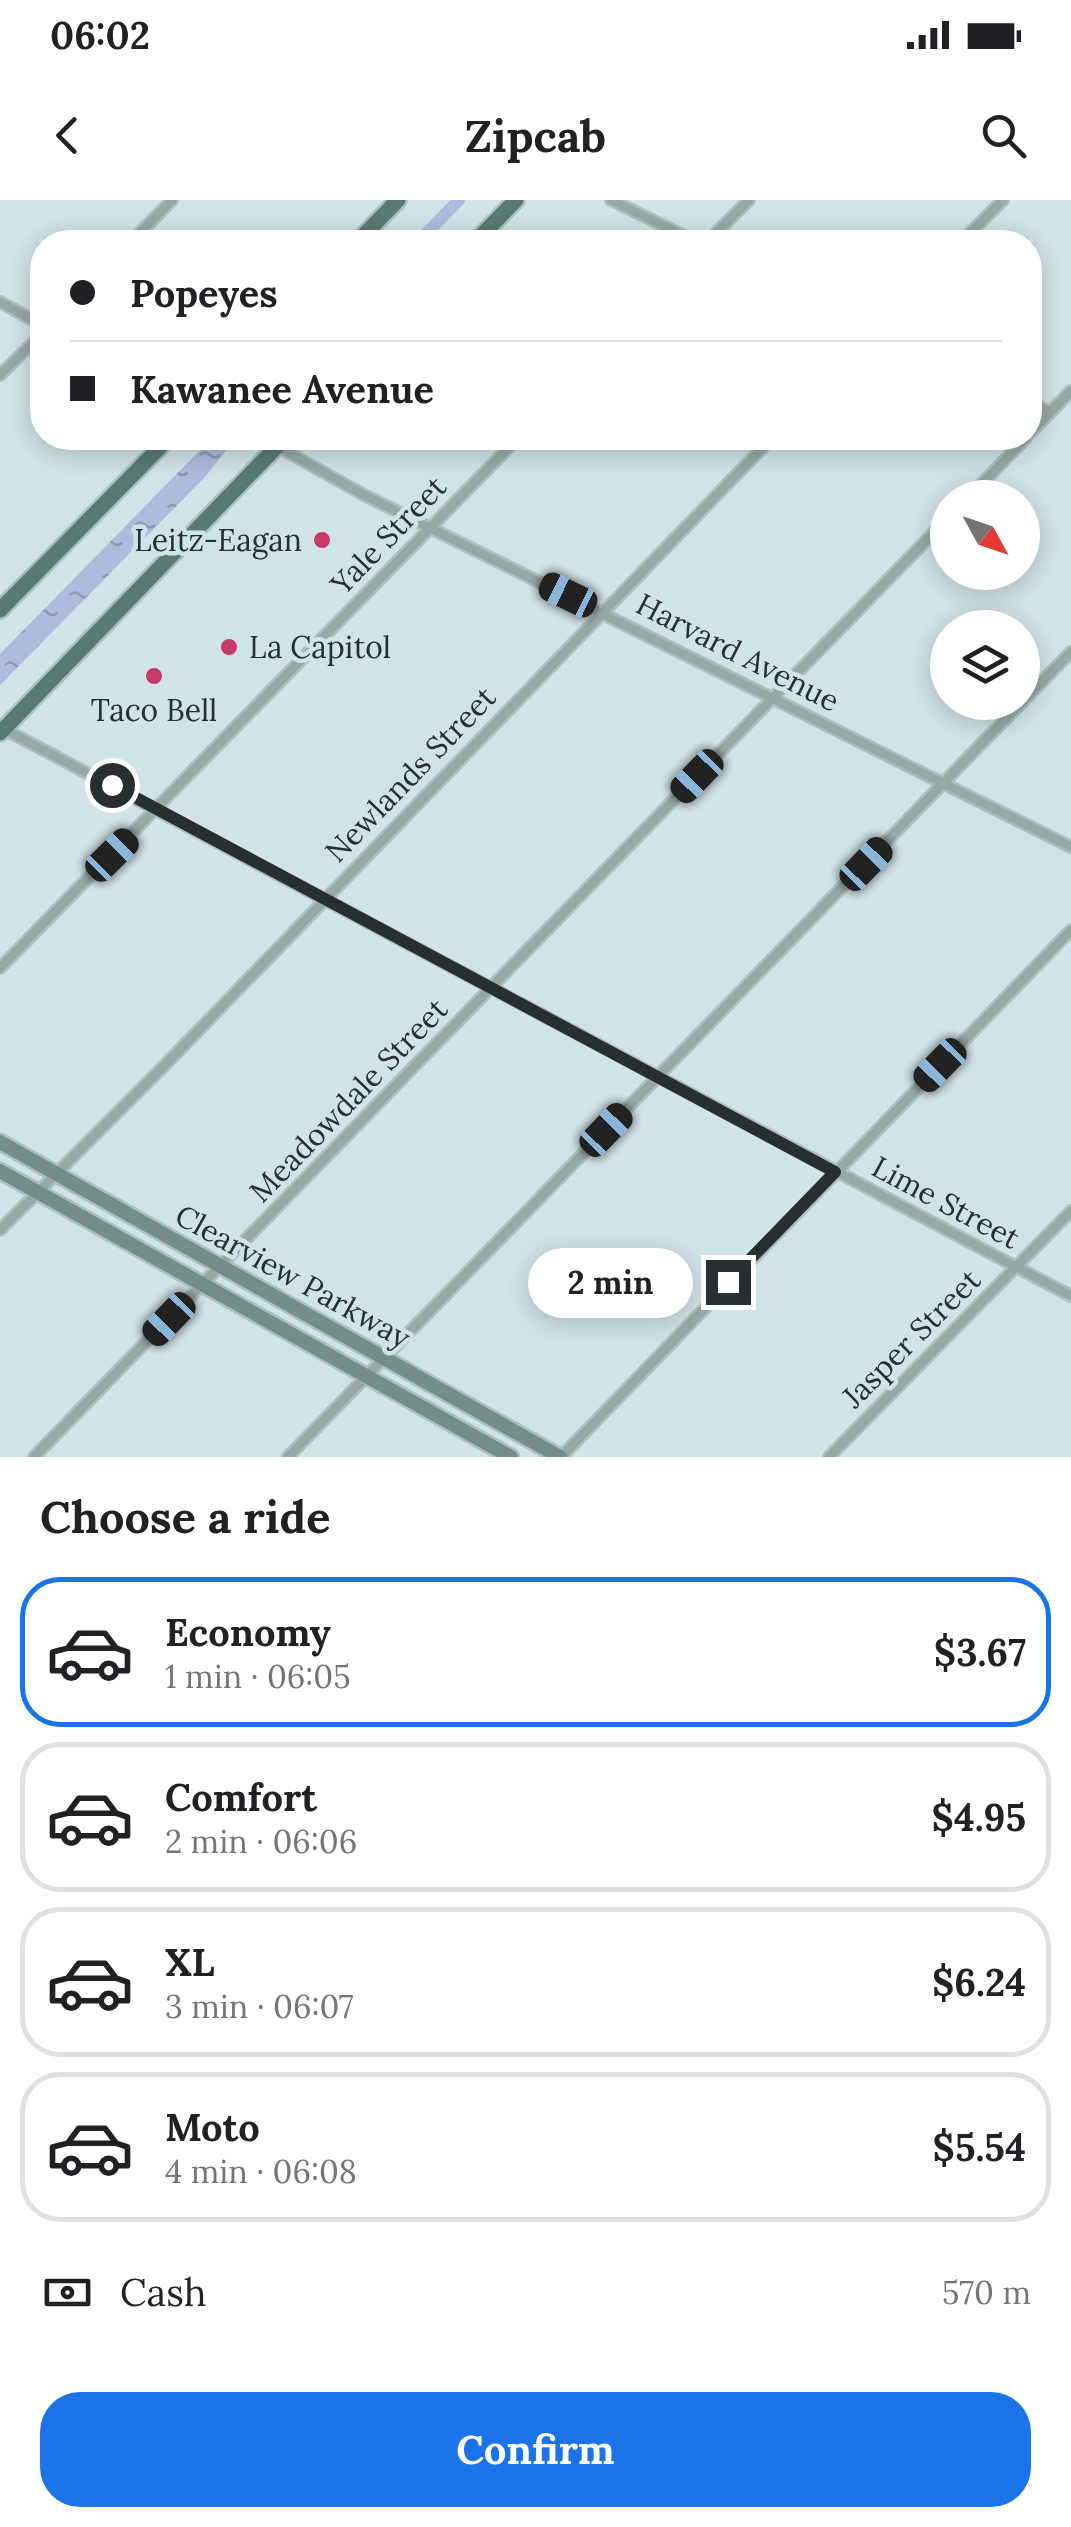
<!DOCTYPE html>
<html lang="en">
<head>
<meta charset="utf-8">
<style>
	body { margin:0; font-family:Lora,serif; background:#f2f2f2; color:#202124; height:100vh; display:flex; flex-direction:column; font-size:38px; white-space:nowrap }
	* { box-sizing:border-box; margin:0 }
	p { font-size:32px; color:#757577 }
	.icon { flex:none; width:55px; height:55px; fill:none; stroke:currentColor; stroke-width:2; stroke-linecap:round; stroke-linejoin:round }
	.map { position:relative; height:1257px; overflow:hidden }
	.details { display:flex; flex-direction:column; background:#fff; flex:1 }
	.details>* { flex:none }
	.top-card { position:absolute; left:30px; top:30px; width:1012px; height:220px; border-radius:40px; box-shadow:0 5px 25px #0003; display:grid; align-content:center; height:220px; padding:0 40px; background:#fff }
	.needle { width:65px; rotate:130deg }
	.tools { position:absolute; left:930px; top:280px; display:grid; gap:20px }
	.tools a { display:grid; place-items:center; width:110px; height:110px; border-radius:50%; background:#fff; box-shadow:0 5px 25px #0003; font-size:50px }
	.end { position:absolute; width:45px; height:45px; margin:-22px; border:12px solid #282f30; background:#fff; box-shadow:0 0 0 5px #fff }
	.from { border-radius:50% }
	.bubble { position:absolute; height:70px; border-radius:35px; background:#fff; box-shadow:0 5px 25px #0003; font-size:32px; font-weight:700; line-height:70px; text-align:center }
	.car { position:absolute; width:30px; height:60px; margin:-30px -15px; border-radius:12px; box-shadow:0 0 8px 2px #0007; background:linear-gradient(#222 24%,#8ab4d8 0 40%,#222 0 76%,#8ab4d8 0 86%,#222 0) }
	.top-card b { display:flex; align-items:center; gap:35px; height:95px; font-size:38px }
	.top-card b+b { border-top:2px solid #e0e0e0 }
	.top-card i { width:25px; height:25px; background:#202124 }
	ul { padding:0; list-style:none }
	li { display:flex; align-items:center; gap:30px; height:150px; margin:0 20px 15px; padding:0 20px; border:5px solid #e0e0e0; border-radius:40px }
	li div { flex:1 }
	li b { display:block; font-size:38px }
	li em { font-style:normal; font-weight:700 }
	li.active { border-color:#1a73e8 }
	li>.icon { width:90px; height:90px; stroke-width:1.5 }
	h2 { padding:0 40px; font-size:45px; line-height:120px }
	.pay { display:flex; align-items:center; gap:25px; height:110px; padding:0 40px; font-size:38px }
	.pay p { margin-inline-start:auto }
	.cta { display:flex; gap:20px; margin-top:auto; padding:20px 40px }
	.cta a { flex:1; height:115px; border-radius:40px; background:#1a73e8; color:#fff; font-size:40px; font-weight:700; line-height:115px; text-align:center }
	.status { display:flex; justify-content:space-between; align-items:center; height:70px; padding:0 50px; background:#fff; direction:ltr }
	.status svg { height:28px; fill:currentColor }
	header { display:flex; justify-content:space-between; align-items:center; height:130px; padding:0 40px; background:#fff; font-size:45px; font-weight:700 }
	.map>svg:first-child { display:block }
	.water { fill:url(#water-ripples) }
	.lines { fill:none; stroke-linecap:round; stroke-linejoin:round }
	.canal { stroke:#b0badd; stroke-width:12 }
	.street-casing { stroke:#aebfc2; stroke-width:14 }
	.secondary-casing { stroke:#aebfc2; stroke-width:19 }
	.primary-casing { stroke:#aebfc2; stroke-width:20 }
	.street { stroke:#96a9a4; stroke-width:9 }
	.secondary { stroke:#728e88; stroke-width:14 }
	.primary { stroke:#577b73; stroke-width:15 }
	.route { stroke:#282f30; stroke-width:12 }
	.poi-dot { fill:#c63968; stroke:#d0e3e7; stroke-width:4 }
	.labels { text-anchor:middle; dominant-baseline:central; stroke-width:9; stroke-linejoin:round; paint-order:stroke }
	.street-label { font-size:30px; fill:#282f30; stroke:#d0e3e7 }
	.poi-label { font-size:30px; fill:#282f30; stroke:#d0e3e7; text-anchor:end }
</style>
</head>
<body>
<div class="status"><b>06:02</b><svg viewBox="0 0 49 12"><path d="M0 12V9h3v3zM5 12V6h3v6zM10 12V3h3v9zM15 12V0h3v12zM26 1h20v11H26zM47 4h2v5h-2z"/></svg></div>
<header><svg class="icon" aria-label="back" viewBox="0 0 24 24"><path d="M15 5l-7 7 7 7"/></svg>Zipcab<svg class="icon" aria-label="search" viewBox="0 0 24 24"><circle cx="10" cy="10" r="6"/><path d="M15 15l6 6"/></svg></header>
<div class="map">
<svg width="1071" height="1257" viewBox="0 0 1071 1257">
	<defs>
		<pattern id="water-ripples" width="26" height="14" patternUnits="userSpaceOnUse" patternTransform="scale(2.5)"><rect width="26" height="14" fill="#b0badd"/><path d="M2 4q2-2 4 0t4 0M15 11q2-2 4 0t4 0" fill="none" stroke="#8f98b4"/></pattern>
	</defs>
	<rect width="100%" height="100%" fill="#d0e3e7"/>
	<path class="water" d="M212,238H244L229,247L204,278L0,485V454Z"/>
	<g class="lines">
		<path class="canal" d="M418,42L459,0"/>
		<g class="street-casing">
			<g id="street">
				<path d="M611,0L697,42"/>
				<path d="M131,42L172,0"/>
				<path d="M707,42L749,0"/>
				<path d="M961,42L1003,0"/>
				<path d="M0,102L42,125"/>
				<path d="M0,175L42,134"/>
				<path d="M1030,202L1050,212"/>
				<path d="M1030,233L1071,191"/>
				<path d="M277,246L362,294L1071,647"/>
				<path d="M968,298L1026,238"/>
				<path d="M1022,502L1071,452"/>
				<path d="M4,529L1071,1096"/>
				<path d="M0,768L518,238"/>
				<path d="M0,1030L165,865L772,238"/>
				<path d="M34,1257L948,318"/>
				<path d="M288,1257L1022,502"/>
				<path d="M561,1257L1071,730"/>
				<path d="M829,1257L1071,1011"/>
			</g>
		</g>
		<g class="secondary-casing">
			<g id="secondary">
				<path d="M0,942L560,1257"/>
				<path d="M0,971L511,1257"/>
			</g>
		</g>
		<g class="primary-casing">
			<g id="primary">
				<path d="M357,42L398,0"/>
				<path d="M475,42L516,0"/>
				<path d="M0,410L169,238"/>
				<path d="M0,533L285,238"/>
			</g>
		</g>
		<use href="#street" class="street"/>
		<use href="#secondary" class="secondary"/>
		<use href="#primary" class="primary"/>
	</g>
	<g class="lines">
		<path class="route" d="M112,585L835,972L728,1082"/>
	</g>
	<g class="poi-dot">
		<circle cx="322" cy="340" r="10"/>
		<circle cx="229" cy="447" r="10"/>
		<circle cx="154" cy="476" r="10"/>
	</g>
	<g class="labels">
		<g class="street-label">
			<text transform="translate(388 335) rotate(-46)">Yale Street</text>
			<text transform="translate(738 452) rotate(27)">Harvard Avenue</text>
			<text transform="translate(410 574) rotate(-46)">Newlands Street</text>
			<text transform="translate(348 900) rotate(-46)">Meadowdale Street</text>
			<text transform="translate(946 1002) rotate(28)">Lime Street</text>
			<text transform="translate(293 1076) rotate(29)">Clearview Parkway</text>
			<text transform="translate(911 1138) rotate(-45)">Jasper Street</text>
		</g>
		<g class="poi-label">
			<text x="302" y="340">Leitz-Eagan</text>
			<text x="249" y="447" text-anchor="start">La Capitol</text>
			<text x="154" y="510" text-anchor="middle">Taco Bell</text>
		</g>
	</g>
</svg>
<div class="tools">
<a><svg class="needle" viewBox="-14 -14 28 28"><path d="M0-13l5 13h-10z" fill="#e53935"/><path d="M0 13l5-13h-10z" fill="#757577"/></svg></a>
<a><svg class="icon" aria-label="layers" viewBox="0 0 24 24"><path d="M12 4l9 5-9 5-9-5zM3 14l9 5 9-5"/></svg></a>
</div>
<i class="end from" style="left:112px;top:585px"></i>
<i class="end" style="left:728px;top:1082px"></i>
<div class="bubble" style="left:528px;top:1048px;width:165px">2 min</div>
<i class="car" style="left:568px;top:395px;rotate:296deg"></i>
<i class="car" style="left:697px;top:576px;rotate:224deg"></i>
<i class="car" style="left:112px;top:655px;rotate:45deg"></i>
<i class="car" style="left:866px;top:664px;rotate:44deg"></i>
<i class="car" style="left:940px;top:865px;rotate:224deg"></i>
<i class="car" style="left:606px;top:930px;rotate:44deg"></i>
<i class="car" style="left:169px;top:1119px;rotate:224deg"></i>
<div class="top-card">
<b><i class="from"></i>Popeyes</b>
<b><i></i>Kawanee Avenue</b>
</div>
</div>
<section class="details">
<h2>Choose a ride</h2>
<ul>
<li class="active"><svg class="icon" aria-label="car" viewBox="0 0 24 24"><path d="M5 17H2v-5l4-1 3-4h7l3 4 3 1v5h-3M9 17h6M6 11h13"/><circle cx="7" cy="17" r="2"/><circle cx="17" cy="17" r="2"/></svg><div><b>Economy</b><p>1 min · 06:05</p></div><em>$3.67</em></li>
<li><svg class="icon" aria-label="car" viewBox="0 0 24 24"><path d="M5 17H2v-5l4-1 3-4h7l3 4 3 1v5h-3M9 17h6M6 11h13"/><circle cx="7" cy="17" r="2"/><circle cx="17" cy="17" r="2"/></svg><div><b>Comfort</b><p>2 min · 06:06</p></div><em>$4.95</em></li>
<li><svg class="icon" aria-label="car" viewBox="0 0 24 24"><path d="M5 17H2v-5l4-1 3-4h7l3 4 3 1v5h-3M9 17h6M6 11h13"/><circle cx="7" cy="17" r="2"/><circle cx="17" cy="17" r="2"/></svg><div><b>XL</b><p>3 min · 06:07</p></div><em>$6.24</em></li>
<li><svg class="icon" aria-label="car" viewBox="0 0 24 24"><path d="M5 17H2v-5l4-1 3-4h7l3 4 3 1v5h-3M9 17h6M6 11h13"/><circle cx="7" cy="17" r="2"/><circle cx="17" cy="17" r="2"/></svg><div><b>Moto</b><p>4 min · 06:08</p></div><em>$5.54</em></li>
</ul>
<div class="pay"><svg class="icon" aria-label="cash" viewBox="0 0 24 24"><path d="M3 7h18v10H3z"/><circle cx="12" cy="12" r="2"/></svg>Cash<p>570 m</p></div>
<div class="cta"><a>Confirm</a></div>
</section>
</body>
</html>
